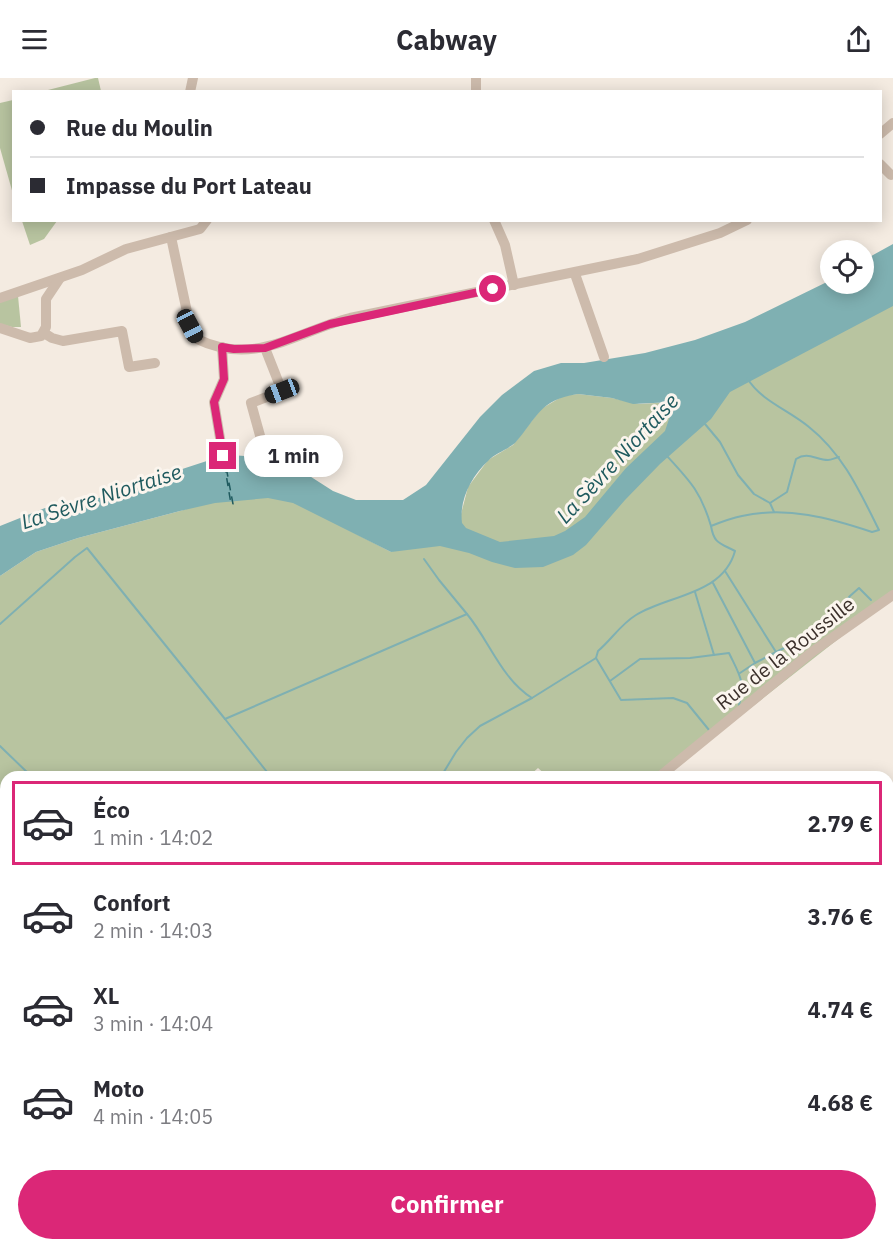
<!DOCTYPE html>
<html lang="fr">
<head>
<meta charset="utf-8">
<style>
	body { margin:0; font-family:"IBM Plex Sans",sans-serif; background:#f7f7f7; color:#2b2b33; height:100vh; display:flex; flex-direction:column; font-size:22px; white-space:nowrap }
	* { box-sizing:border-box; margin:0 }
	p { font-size:20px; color:#7c7c81 }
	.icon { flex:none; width:33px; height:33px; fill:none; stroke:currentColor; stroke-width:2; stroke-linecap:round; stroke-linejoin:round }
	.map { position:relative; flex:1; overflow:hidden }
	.sheet { position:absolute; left:0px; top:693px; width:894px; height:480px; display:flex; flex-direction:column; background:#fff; border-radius:18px 18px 0 0; box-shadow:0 3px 15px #0003 }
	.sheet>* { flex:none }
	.banner { position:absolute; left:12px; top:12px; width:870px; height:132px; border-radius:0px; box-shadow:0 3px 15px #0003; display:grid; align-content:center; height:132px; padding:0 18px; background:#fff }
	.controls { position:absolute; left:820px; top:162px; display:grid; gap:12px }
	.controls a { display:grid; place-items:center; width:54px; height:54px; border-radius:50%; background:#fff; box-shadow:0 3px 15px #0003; font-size:30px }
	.end { position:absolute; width:27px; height:27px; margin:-14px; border:8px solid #db2777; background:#fff; box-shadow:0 0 0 3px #fff }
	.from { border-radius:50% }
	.bubble { position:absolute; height:42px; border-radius:21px; background:#fff; box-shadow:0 3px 15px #0003; font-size:20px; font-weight:800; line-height:42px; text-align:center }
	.car { position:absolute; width:18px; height:36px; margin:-18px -9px; border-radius:8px; box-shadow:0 0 4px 2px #0007; background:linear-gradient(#222 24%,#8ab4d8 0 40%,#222 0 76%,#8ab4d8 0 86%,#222 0) }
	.banner b { display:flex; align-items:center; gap:21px; height:57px; font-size:22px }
	.banner b+b { border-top:2px solid #e1e1e2 }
	.banner i { width:15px; height:15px; background:#2b2b33 }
	ul { padding:10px 0 0; list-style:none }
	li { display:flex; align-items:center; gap:18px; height:84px; margin:0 12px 9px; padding:0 6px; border:3px solid transparent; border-radius:0px }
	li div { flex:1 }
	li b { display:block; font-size:22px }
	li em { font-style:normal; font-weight:800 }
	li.current { border-color:#db2777 }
	li>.icon { width:54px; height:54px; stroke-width:1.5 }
	.primary-button { display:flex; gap:12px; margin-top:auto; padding:12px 18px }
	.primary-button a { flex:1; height:69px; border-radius:36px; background:#db2777; color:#fff; font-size:24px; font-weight:800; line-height:69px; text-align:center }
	header { display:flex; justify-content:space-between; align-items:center; height:78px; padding:0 18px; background:#fff; font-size:27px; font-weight:800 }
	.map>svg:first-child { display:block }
	.green { fill:#b8c4a0 }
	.water { fill:#7fb0b2; fill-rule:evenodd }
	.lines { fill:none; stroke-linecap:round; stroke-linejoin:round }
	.stream { stroke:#7fb0b2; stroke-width:2 }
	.ferry { stroke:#1f5a5e; stroke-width:1.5; stroke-dasharray:8 6; stroke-linecap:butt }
	.minor { stroke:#cdbbac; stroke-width:10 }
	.route { stroke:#db2777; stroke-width:8 }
	.labels { text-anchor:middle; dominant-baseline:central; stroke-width:6; stroke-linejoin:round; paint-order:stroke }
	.street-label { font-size:20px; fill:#3b302b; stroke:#fbf5ee }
	.water-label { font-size:21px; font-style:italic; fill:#1f5a5e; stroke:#fbf5ee }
</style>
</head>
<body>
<header><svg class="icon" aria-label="menu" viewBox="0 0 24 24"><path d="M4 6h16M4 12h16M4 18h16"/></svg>Cabway<svg class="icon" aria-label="share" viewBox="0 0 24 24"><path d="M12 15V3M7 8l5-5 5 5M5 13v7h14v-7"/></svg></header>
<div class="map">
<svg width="893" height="1173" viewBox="0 0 893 1173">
	<rect width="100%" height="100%" fill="#f4ebe1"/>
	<g class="green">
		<path d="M95,0H98L101,13H44Z"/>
		<path d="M13,22H14L13,116L0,70V25Z"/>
		<path d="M22,143V142L57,143L44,161L30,167Z"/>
		<path d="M18,218L21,249H12L0,246V224Z"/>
		<path d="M893,218V518L663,699H548L538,690L528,699H6V1167H296L298,1173H0V498L36,474L78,460L180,433L262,407L391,474L461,436L468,409L488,382L513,367L541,331L563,318L578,316L612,320L639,326L673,324Z"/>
	</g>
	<path class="water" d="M893,166V228L730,314L711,341L660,386L625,422L586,467L573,477L543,489L515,490L492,484L469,475L440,468L391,474L293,425L268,420L215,425L180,433L78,460L36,474L0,498V448L45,430L120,416L153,405L167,396L219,379L230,377L275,380L294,388L333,413L356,422H403L426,407L480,339L502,317L534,293L561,285H584L645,275L695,262L745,244L831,202V206H864V182ZM578,316L612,320L633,326L673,324L674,326L665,353L626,390L585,439L565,453L554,458L500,464L466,450L462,445C459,422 471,399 488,383C495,375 507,372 515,365C538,339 539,322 578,316Z"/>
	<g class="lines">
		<g class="stream">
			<path d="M705,346L720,364L738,397L754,416L770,425L774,434"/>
			<path d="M667,378C690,403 701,414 711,448"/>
			<path d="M770,425L787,414L796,381C808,373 816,382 828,382C831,382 835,380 839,379"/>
			<path d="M725,493L776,574L755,585"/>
			<path d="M713,505L755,585L740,595"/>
			<path d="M695,514L714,577"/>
			<path d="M0,546L75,479L87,470L225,641L467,536L439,502L424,481"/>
			<path d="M776,574L823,551L850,518L859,510L871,522"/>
			<path d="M596,580L598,573C611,562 621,546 636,537C668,517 723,517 735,473C720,465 714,466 711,448C721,444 732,440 742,438C787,428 830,440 872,454L879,452C860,414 843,376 809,349C789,332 761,323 747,300"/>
			<path d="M610,603L640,581L690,580L729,575C739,596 746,604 739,627"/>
			<path d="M532,620L596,580L621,622L673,620L687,625L709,652"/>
			<path d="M225,641L271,699"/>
			<path d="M0,668L32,699"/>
			<path d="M444,699L442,697L456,674L467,660L480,648L532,620C501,600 490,564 467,536"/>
			<path d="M0,879L6,883"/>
			<path d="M0,1001L6,1008"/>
			<path d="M137,1167L142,1173"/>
			<path d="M287,1167L289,1173"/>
			<path d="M144,1173L153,1167"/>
		</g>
		<path class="ferry" d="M223,378H224L233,426H231Z"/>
		<g class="minor">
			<path d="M190,14L193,0"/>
			<path d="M476,14V0"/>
			<path d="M880,56L893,45"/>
			<path d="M880,86L891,97"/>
			<path d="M494,142L505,167L514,207"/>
			<path d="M171,159L190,248L197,261C255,289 296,254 350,240L638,181L720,155L747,142"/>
			<path d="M575,196L604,279"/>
			<path d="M0,220L82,192L126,171L200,151L207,142"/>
			<path d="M0,250L30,260L41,258L46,249V221L60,200"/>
			<path d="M44,255L52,260L63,263L122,253L129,289L155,285"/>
			<path d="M222,269L224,301L214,324L223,378"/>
			<path d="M264,372L251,325L282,313L265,270"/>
			<path d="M659,699L812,574L893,517"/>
			<path d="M888,1038L893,1034"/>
			<path d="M716,1171L724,1167"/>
		</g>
	</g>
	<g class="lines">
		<path class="route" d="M223,378L214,324L224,301L222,269L234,271L265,270L330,246L493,211"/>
	</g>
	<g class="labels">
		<g class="street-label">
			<text transform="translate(785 575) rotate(-38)">Rue de la Roussille</text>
		</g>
		<g class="water-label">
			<text transform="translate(617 380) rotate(-47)">La Sèvre Niortaise</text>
			<text transform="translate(101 418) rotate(-18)">La Sèvre Niortaise</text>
		</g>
	</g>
</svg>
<div class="controls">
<a><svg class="icon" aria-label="locate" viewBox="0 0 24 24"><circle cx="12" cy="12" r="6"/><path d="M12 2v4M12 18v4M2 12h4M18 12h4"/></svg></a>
</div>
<i class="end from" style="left:493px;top:211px"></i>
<i class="end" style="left:223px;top:378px"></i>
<div class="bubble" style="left:244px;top:357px;width:99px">1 min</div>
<i class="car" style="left:190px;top:248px;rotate:152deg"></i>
<i class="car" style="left:282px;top:313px;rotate:249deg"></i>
<div class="banner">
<b><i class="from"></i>Rue du Moulin</b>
<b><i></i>Impasse du Port Lateau</b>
</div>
<section class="sheet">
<ul>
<li class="current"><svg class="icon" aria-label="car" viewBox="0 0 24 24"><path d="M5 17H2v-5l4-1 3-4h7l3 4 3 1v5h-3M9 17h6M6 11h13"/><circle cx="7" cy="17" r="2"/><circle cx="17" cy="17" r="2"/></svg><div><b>Éco</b><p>1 min · 14:02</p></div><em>2.79 €</em></li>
<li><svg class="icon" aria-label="car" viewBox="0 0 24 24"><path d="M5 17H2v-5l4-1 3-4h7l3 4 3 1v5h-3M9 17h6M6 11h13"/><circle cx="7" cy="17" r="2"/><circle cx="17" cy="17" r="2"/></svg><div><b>Confort</b><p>2 min · 14:03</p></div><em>3.76 €</em></li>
<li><svg class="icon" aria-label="car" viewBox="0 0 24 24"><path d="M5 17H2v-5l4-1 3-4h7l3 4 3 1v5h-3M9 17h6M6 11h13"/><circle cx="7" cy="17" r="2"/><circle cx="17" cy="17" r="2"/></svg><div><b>XL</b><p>3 min · 14:04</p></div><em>4.74 €</em></li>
<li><svg class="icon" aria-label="car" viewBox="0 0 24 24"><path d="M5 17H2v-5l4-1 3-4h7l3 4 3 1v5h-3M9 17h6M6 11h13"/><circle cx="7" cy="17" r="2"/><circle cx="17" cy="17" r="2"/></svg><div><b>Moto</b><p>4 min · 14:05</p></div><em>4.68 €</em></li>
</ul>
<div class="primary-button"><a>Confirmer</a></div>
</section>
</div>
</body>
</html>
